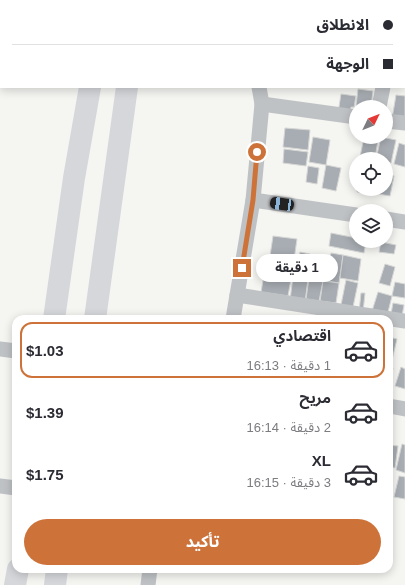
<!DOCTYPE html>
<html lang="ar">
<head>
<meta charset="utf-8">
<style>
	body { margin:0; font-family:Arial,"Noto Sans Arabic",sans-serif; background:#f7f7f7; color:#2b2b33; direction:rtl; height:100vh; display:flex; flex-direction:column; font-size:15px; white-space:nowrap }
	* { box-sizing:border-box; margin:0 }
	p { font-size:13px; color:#7c7c81 }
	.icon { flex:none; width:22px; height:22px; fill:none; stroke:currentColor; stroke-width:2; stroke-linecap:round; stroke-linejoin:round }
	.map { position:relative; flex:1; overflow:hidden; direction:ltr }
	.panel { position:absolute; left:12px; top:315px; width:381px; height:258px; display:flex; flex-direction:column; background:#fff; border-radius:12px; box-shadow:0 2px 10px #0003; direction:rtl }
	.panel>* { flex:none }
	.guide { position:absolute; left:0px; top:0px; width:405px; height:88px; box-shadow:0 2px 10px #0003; direction:rtl; display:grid; align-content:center; height:88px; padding:0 12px; background:#fff }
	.needle { width:26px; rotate:47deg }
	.fabs { position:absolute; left:349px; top:100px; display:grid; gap:8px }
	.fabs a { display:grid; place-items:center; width:44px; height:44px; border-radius:50%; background:#fff; box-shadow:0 2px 10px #0003; font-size:20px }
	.end { position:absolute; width:18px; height:18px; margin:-9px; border:5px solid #cd733a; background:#fff; box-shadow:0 0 0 2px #fff }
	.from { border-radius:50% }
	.bubble { position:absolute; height:28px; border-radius:14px; background:#fff; box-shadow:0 2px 10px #0003; font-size:13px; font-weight:700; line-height:28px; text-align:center; direction:rtl }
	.car { position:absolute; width:12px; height:24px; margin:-12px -6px; border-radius:5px; box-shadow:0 0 3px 1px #0007; background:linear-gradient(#222 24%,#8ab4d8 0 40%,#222 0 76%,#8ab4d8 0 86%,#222 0) }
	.guide b { display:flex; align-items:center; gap:14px; height:38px; font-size:15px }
	.guide b+b { border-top:1px solid #e1e1e2 }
	.guide i { width:10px; height:10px; background:#2b2b33 }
	ul { padding:7px 0 0; list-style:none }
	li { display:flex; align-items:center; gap:12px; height:56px; margin:0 8px 6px; padding:0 4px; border:2px solid transparent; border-radius:12px }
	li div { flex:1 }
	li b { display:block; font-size:15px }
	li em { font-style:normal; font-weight:700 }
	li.on { border-color:#cd733a }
	li>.icon { width:36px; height:36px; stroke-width:1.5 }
	.cta { display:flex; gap:8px; margin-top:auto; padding:8px 12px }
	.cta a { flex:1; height:46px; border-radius:24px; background:#cd733a; color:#fff; font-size:16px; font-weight:700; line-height:46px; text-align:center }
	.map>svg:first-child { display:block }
	.building { fill:#a8adb3; stroke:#d6d7d5 }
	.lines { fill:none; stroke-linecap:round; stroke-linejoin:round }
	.street { stroke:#bfc2c5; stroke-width:15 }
	.secondary { stroke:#d5d7db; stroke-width:22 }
	.route { stroke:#cd733a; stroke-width:5 }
</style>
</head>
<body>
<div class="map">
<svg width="405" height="585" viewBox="0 0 405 585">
	<rect width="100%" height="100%" fill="#f5f5f2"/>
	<g class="building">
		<path d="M358,89L373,91L371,107L356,105Z"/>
		<path d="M341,94L356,96L354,107H351L349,115L338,113Z"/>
		<path d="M396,95L405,96V121L392,119Z"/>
		<path d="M285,128L310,130L308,150L283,147Z"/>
		<path d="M313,137L330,140L326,165L309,162Z"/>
		<path d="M364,137L378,140L375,159L360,157Z"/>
		<path d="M381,137L396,140L391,163L386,162V159H376Z"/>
		<path d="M399,143L405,145V167L394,164Z"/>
		<path d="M284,149L308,152L306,166L283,163Z"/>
		<path d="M326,165L341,168L336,191L322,188Z"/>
		<path d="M308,166L319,168L317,184L306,182Z"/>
		<path d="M386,174L394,176L390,196L373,193L374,189H386Z"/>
		<path d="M357,189H372L371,194L357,192Z"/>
		<path d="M331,233L356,238V241H366L364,253L329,246Z"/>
		<path d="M273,236L297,239L294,260L270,256Z"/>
		<path d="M381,242L396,245L394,254L379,252Z"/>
		<path d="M300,252L310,254L305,276L295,274Z"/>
		<path d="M331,253L343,255L339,283L327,281Z"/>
		<path d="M343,255L361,259L358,281L340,278Z"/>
		<path d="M385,264L395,267L390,286L379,283Z"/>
		<path d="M264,275L291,279L288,296L261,292Z"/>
		<path d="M293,277L308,279L305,302L290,300Z"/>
		<path d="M309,278L323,281L319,301L306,299Z"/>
		<path d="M346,280L358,283L353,307L341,305Z"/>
		<path d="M323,281L339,283L336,303L320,301Z"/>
		<path d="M395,282L405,284V298L392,296Z"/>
		<path d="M378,292L392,296L387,316L372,311Z"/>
		<path d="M361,293H365L363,312H359Z"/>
		<path d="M393,303L404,305L402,316L391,314Z"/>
		<path d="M389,337L397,339L392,360L389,359Z"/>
		<path d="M389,367L393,368L389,391Z"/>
		<path d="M401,367L405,369V389L395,386Z"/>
		<path d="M402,444L405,445V473L396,470Z"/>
		<path d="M389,445L398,446L395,468L389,467Z"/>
		<path d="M399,476L405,477V499L394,497Z"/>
	</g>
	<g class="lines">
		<g class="street">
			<path d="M248,0V1"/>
			<path d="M398,1V0"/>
			<path d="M262,104L356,117"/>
			<path d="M379,107L383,87"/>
			<path d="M386,121L405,123"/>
			<path d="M253,200L356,215"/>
			<path d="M386,219L405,222"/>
			<path d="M237,295L405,321"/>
			<path d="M233,319L253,200L262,104L259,87"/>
			<path d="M0,349L16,351"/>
			<path d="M389,406L405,409"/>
			<path d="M0,486L16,488"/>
			<path d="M148,585L150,569"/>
		</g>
		<g class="secondary">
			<path d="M106,1V0"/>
			<path d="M140,1V0"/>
			<path d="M54,319L74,178L90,87"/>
			<path d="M95,319L127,87"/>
			<path d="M15,585L18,569"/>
			<path d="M55,585L57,569"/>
		</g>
	</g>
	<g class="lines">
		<path class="route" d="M242,268L253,200L257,152"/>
	</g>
</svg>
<div class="fabs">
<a><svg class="needle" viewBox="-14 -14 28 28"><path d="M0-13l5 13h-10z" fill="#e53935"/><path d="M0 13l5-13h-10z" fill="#7c7c81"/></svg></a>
<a><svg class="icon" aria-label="locate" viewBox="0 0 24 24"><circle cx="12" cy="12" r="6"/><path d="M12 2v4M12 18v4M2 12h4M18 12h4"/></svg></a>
<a><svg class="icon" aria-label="layers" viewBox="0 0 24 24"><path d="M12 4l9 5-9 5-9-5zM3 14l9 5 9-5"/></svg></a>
</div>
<i class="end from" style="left:257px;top:152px"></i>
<i class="end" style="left:242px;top:268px"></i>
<div class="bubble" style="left:256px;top:254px;width:82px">1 دقيقة</div>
<i class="car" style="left:282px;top:204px;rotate:278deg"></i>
<div class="guide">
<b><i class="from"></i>الانطلاق</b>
<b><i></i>الوجهة</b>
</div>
<section class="panel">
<ul>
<li class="on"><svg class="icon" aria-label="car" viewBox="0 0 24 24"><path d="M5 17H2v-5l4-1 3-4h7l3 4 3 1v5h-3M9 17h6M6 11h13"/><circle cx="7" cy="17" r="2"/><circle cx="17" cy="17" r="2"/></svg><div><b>اقتصادي</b><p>1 دقيقة · 16:13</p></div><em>$1.03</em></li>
<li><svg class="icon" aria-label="car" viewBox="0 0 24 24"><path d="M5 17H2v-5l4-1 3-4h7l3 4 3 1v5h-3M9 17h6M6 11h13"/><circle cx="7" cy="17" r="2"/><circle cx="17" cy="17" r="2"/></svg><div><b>مريح</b><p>2 دقيقة · 16:14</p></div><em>$1.39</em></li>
<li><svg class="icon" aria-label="car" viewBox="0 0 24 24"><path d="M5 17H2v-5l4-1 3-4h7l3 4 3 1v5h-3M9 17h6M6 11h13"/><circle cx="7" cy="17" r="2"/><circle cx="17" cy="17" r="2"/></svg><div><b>XL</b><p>3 دقيقة · 16:15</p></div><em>$1.75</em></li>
</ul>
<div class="cta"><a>تأكيد</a></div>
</section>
</div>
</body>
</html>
